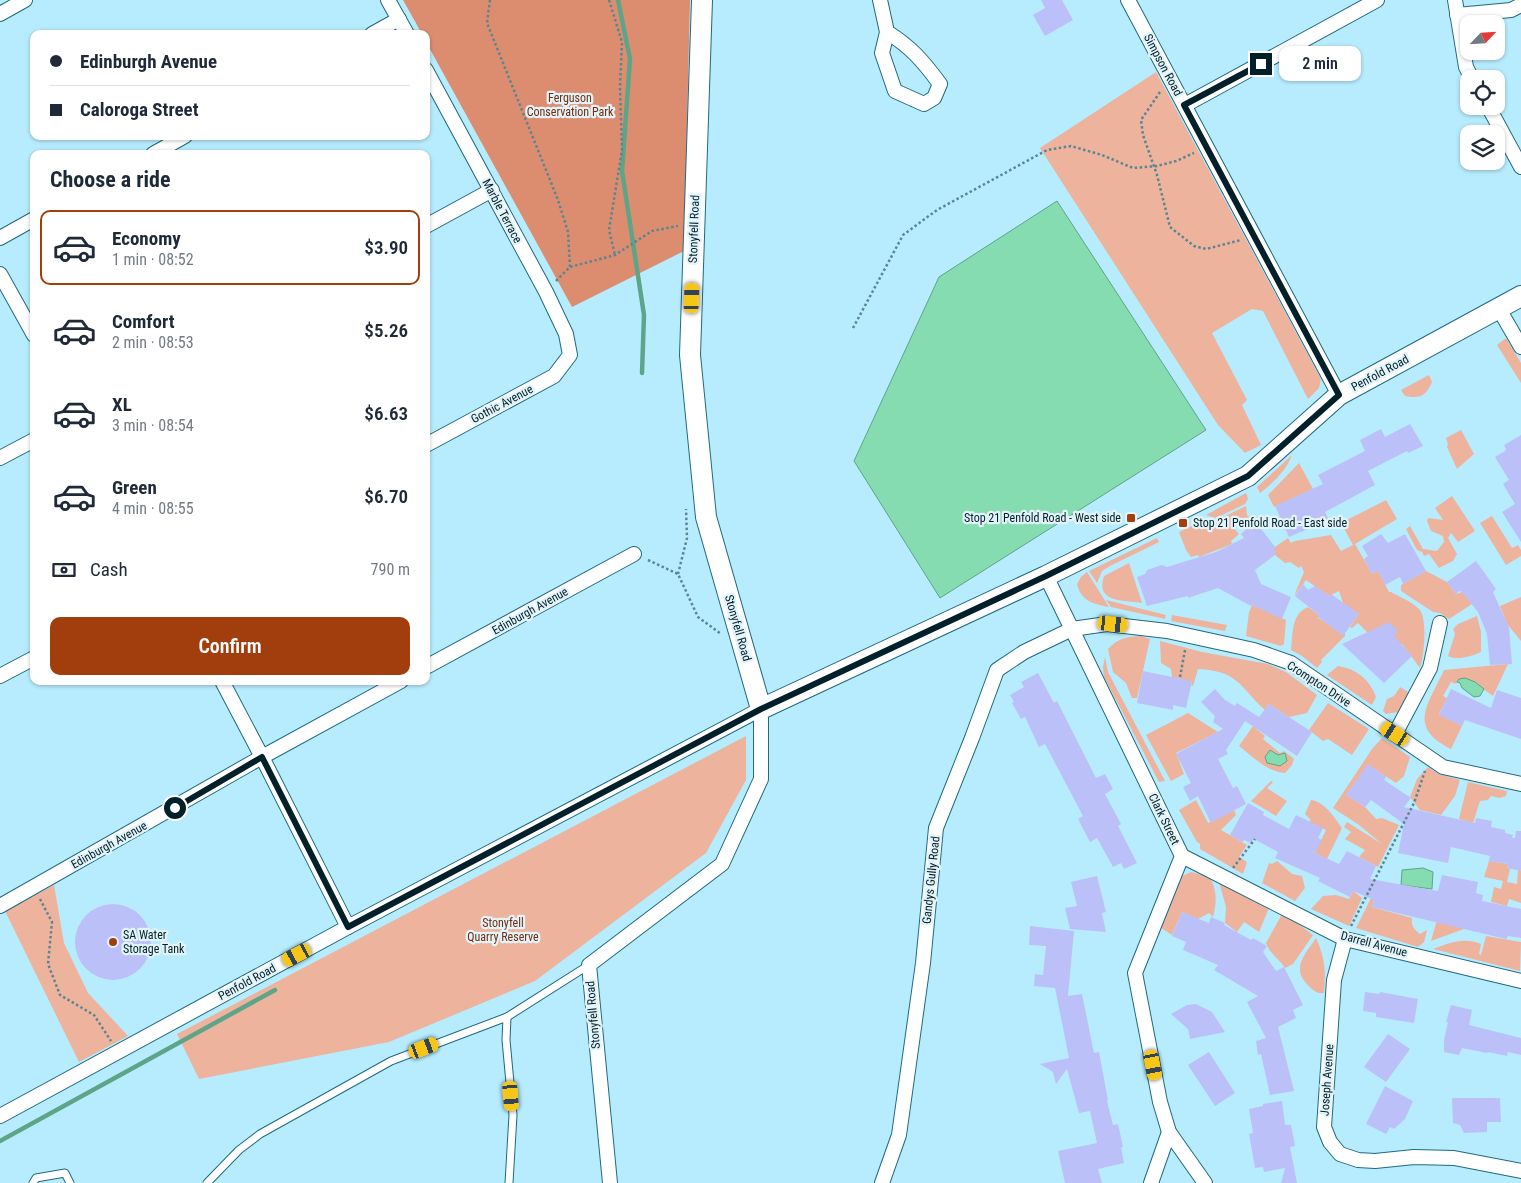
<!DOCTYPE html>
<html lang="en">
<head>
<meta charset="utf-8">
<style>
	body { margin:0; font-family:"Roboto Condensed",sans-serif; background:#f2f2f3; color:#1f2937; height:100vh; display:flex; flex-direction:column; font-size:19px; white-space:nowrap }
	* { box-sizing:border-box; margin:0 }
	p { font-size:16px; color:#747a83 }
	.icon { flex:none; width:28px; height:28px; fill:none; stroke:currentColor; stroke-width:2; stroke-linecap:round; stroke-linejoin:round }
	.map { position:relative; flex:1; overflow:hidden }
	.side { position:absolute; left:30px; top:150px; width:400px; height:535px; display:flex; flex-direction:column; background:#fff; border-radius:10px; box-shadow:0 1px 4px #0004 }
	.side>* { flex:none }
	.top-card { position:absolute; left:30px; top:30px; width:400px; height:110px; border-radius:10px; box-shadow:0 1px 4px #0004; display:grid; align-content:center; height:110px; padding:0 20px; background:#fff }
	.needle { width:32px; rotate:65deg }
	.controls { position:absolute; left:1460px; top:15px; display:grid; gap:10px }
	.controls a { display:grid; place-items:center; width:45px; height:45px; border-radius:10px; background:#fff; box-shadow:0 1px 4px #0004; font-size:25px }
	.end { position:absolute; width:22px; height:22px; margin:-11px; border:6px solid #022029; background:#fff; box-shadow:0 0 0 2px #fff }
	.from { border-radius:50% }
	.bubble { position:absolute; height:35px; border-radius:10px; background:#fff; box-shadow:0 1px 4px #0004; font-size:16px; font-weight:600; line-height:35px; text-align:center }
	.car { position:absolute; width:15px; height:30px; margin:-15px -8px; border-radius:6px; box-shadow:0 0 4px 1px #0007; background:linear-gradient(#f5c518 24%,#345 0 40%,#f5c518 0 76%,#345 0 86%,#f5c518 0) }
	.top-card b { display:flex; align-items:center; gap:18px; height:48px; font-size:19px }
	.top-card b+b { border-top:1px solid #e0e1e3 }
	.top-card i { width:12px; height:12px; background:#1f2937 }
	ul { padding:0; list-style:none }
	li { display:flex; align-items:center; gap:15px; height:75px; margin:0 10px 8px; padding:0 10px; border:2px solid transparent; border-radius:10px }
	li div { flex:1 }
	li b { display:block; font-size:19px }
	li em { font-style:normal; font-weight:600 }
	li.current { border-color:#a23d0e }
	li>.icon { width:45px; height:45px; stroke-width:1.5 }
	h2 { padding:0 20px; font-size:22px; line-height:60px }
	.pay { display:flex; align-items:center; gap:12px; height:55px; padding:0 20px; font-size:19px }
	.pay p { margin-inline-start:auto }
	.cta { display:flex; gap:10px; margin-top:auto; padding:10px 20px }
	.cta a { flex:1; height:58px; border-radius:10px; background:#a23d0e; color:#fff; font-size:20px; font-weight:600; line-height:58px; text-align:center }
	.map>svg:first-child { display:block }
	.green { fill:#edb39d }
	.forest { fill:#dd8d6f }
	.water { fill:#85dcb0; stroke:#5ea488 }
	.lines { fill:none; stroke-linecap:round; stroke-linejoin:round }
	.stream { stroke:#5ea488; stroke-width:4.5 }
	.building { fill:#bcc0f8 }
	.lane-casing { stroke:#1e6a7f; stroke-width:9 }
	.street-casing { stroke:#1e6a7f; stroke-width:16 }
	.secondary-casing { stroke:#1e6a7f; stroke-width:22 }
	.path { stroke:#5b8592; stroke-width:2.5; stroke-dasharray:2.5 2.5; stroke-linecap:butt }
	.lane { stroke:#fff; stroke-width:7 }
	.street { stroke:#fff; stroke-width:14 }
	.secondary { stroke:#fff; stroke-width:20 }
	.route { stroke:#022029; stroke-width:6 }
	.poi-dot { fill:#a23d0e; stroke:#e2f3f9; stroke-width:2 }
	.labels { text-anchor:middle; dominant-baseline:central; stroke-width:4.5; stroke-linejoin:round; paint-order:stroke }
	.street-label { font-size:12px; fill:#022029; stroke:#e2f3f9 }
	.park-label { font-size:12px; fill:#742c0d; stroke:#e2f3f9 }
	.poi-label { font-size:12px; fill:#022029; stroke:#e2f3f9; text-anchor:start }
</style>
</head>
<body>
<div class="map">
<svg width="1521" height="1183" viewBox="0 0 1521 1183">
	<rect width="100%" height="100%" fill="#b7ecfe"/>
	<g class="green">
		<path d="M1156,72L1321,379L1319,388L1308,399L1263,311L1252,309L1212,333L1247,400L1242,405L1261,445L1245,453L1218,425L1040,148Z"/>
		<path d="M1506,338L1521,363V383L1497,345Z"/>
		<path d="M1429,375L1432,382C1426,396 1420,399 1405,396L1401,390Z"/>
		<path d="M1461,430L1474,454L1457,469L1447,447L1448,444L1446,438Z"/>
		<path d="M1292,455C1286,471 1273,483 1260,493L1257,487Z"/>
		<path d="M1299,463L1313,489L1274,507L1268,495Z"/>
		<path d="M1246,493L1248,499L1245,504L1216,518L1206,515Z"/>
		<path d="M1452,496L1475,531L1458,542L1451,533L1448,538L1457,554L1453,561L1439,568L1429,554L1424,556L1422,552L1417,550L1406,529L1410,526L1423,549L1437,551L1444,542L1443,536L1431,531L1427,521L1428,518L1443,520L1435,508Z"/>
		<path d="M1386,500L1397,519L1355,544L1372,574L1378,571L1389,592H1391C1400,597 1412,602 1419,609C1428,618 1424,656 1420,668L1402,644L1389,654L1358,623L1352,628L1350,627L1359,614L1343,603L1339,591L1329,596L1306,580L1294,596L1304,572L1301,566L1299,568L1290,562L1285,563L1275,555V547L1288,538L1291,543L1295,541L1331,535L1341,551L1353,545L1341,523Z"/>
		<path d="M1246,506L1247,515L1253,524L1250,526L1242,519L1233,527L1239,534L1231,541L1232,544L1199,557L1198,555L1191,557L1186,550L1179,532L1204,520L1215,521Z"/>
		<path d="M1492,516L1512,548L1518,545L1521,550V556L1506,565L1480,523Z"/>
		<path d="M1157,538L1159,542L1110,566L1102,571L1097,583L1089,571Z"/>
		<path d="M1129,563L1142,603C1123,600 1095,603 1104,576Z"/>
		<path d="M1426,571L1447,582L1456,594L1462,592L1472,604L1449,619L1440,613L1433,612L1401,591V585Z"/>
		<path d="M1087,572L1109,607C1093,604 1081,601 1077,584L1081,577Z"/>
		<path d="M1521,597V641L1507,624L1500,606Z"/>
		<path d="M1106,600L1166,615L1165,619L1111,607Z"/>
		<path d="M1252,605L1286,620L1284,644L1281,646L1246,636L1249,612Z"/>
		<path d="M1308,607L1319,615L1318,618L1345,633V636L1321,660L1322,662L1317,668L1302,656L1291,650C1293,633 1291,614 1308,607Z"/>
		<path d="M1172,615L1227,625L1225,631L1171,621Z"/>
		<path d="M1477,616L1481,632V652C1472,656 1457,661 1448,656L1455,634L1453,629L1458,624Z"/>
		<path d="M1141,636L1150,639L1137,698H1132L1126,683L1113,672L1108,649C1117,639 1127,636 1141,636Z"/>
		<path d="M1160,641L1202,652L1268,664L1286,672L1317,695L1307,713L1289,717L1269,704L1265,710C1238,685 1238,671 1198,669L1193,686L1191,685L1192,682L1172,677L1171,669L1161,663Z"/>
		<path d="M1105,657L1108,672L1165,781L1159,782L1104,677L1103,667Z"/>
		<path d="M1508,664L1493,696C1482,688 1473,678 1459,679L1456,684L1451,682L1443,696L1447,698L1439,714L1462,726L1451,749C1407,727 1428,705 1444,670Z"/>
		<path d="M1338,666C1357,669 1369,679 1376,697L1372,705L1327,675Z"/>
		<path d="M1400,687L1410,693L1398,712L1386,714L1383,711L1387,699L1394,696Z"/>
		<path d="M1328,703L1369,729L1352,755L1328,739L1323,741L1309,730Z"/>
		<path d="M1188,713L1218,732L1176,753L1184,774L1171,781L1146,735Z"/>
		<path d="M1253,726L1265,736L1263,739L1280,753L1284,751L1294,759L1292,765L1285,773C1266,771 1253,757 1239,746Z"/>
		<path d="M746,736V780L706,853L535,981L389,1042L199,1079L177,1034Z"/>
		<path d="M1382,738L1410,757L1404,776L1396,783L1368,765L1346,795L1365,807L1376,819L1382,818L1399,825L1378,867L1359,857L1365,850L1345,839L1351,832L1344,827L1347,822L1382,844L1359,825L1333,808L1372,749Z"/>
		<path d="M1428,767L1437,773L1460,780L1455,796L1441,815L1420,810L1410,797L1417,779Z"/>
		<path d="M1271,781L1273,782L1267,788L1287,801L1276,816L1251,801Z"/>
		<path d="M1468,782L1507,791L1506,796L1500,798L1491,796L1488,800L1480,801L1473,823L1459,819Z"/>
		<path d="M1196,800L1208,823L1234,810L1236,815L1221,830L1247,845L1239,857L1247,862L1243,874L1200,849V844L1197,842L1179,810Z"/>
		<path d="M1311,800C1325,802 1334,817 1342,828L1327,859L1315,853L1326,830L1310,822V819L1305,814Z"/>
		<path d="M1277,861L1292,874L1302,876L1305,888L1295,901L1262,883L1269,863L1272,864Z"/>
		<path d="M1489,861L1508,864L1507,868L1510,869L1507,882L1517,884L1518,870L1521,871V903L1509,899L1507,906L1491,902L1494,887L1501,889L1503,881L1484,877Z"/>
		<path d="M1191,872L1210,877C1217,891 1217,902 1213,917L1209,913L1198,919L1182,912L1172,935L1158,926L1178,878Z"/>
		<path d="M1219,882L1269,908L1259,932L1244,922L1237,932L1225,923L1226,907Z"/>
		<path d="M54,885L64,943L88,993L128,1036L79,1062L5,911Z"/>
		<path d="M1353,891L1362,898L1349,926L1311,909L1323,896L1336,895L1349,899Z"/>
		<path d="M1374,892H1376L1372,907L1412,918C1411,925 1414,930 1420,934L1427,930L1424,942L1418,947L1356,928Z"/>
		<path d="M1440,909L1464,929L1431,941Z"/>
		<path d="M1282,914L1300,925L1313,935L1293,964L1285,968C1279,959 1270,954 1266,943Z"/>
		<path d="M1486,936L1521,942L1520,971L1433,949C1449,943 1464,937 1481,944L1479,954L1481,955Z"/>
		<path d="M1316,938C1325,957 1326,973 1324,993C1317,994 1312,990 1307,984C1291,968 1306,953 1316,938Z"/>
	</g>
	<path class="forest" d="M403,0H690L684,251L572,307L426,42V34H422Z"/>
	<g class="water">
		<path d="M1057,201L1206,430L940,598L854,461L939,277Z"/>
		<path d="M1465,678L1475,682L1484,689L1480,696L1474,697L1462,688L1460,683L1457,682L1459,679Z"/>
		<path d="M1270,750L1278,755L1285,753L1287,761L1280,766L1267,763L1265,757Z"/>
		<path d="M1423,868L1433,872L1432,889L1401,885L1402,870Z"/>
	</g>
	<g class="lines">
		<g class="stream">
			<path d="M618,0L630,59L622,171L644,315L642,373"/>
			<path d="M0,1141L275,990"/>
		</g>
	</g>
	<g class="building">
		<path d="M1041,0H1062L1073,20L1045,36L1033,15L1045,8Z"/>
		<path d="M1410,424L1423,446L1408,453L1407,451L1368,471L1375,485L1325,512L1329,520L1289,537L1275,506L1323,484L1318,475L1365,451L1360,440L1381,429L1385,437Z"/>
		<path d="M1521,435V542L1502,512L1515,504L1503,484L1509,480L1495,457L1505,451L1506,449L1504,445Z"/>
		<path d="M1255,521L1275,547V555L1255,570L1261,584L1291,597L1282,619L1252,605L1251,606L1218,588L1188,598V596L1147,606L1137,577L1145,574L1147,570L1162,565L1167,567L1216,552L1244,538L1241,534Z"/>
		<path d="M1381,534L1388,543L1405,534L1426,571L1403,584L1400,577L1385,585L1378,571L1372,574L1364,559L1368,556L1362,546Z"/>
		<path d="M1476,561L1496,589L1493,592L1509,628L1512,664L1490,665L1487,634L1478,612L1462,592L1459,591L1456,594L1447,582Z"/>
		<path d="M1303,584L1308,590L1315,586L1329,596L1331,594L1359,614L1343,636L1318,617L1319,615L1295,596Z"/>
		<path d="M1389,622L1398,631L1394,636L1412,656L1384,683L1342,644Z"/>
		<path d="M1143,671L1192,681L1186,708L1173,705V710L1137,703Z"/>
		<path d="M1038,673L1054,703L1057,701L1096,778L1105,774L1113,789L1105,794L1121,824L1118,826L1137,863L1124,869L1121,863L1113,867L1097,838L1090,842L1078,819L1083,816L1045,744L1039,747L1025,717L1021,719L1012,703L1014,702L1010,695L1024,687L1021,682Z"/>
		<path d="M1215,689L1225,700L1235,706L1237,703L1259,717L1269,704L1312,732L1297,756L1245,721L1226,750L1228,754L1218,759L1233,788L1237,786L1246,804L1211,823L1198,796L1190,801L1183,787L1191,783L1176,754L1223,729L1213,722L1215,716L1201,702Z"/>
		<path d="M1451,689L1491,708L1497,690L1521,698V739L1465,720L1462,726L1439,715Z"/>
		<path d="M1368,764L1386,777L1384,780L1411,798L1404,807L1475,823L1476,818L1492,821L1491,827L1505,830V833L1513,835L1512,838H1515L1516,831H1521V871L1507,868L1508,864L1489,861L1490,856L1451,847L1448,863L1398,853L1404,824L1371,800L1365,807L1346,795Z"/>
		<path d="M1248,803L1264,812L1263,815L1289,829L1296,815L1323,828L1318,838L1322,840L1315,853L1339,864L1347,851L1376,866L1370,879L1438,891L1442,875L1478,882L1476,893L1483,895L1482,901L1521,909V938L1508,936L1506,939L1372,907L1374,900L1353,891L1350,897L1318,881L1320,878L1275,858L1278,852L1254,839L1251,843L1244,840L1242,842L1230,835Z"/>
		<path d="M1097,876L1106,912L1102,913L1106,932L1070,929L1065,908L1077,906L1071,882Z"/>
		<circle cx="113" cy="942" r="38"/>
		<path d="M1182,912L1209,923L1211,917L1225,923L1224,925L1251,940L1253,938L1267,946L1263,952L1276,971L1284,967L1303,1005L1293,1010L1296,1018L1278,1027L1294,1091L1270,1095L1261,1054L1258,1055L1256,1041L1266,1038L1247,1002L1258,996L1214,970L1218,965L1183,950L1186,942L1172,936Z"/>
		<path d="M1030,926L1074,931L1068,996L1082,994L1094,1053L1099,1052L1108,1100L1107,1101L1113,1125L1118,1124L1123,1147H1121L1124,1163L1098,1169L1102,1183H1065L1058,1151L1097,1143L1090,1111L1079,1113L1067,1069L1056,1084L1053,1072L1040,1064L1069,1058L1055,988L1034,986L1035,974L1043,975L1046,946L1029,945Z"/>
		<path d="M1365,992L1379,994L1380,992L1418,999L1414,1023L1376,1017V1013L1363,1011Z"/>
		<path d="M1196,1004L1212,1012L1225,1032L1190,1039L1188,1029L1171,1014L1187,1005Z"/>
		<path d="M1451,1005L1472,1010L1469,1025L1521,1038V1055L1508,1052L1507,1056L1488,1052L1487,1053L1462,1048L1459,1055L1444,1052V1040L1448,1022H1446Z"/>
		<path d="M1388,1034L1410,1049L1386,1082L1364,1067Z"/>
		<path d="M1209,1052L1235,1093L1215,1106L1188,1065Z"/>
		<path d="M1385,1086L1413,1101L1405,1119L1394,1129L1390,1127L1386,1134L1366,1124Z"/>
		<path d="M1452,1098H1500L1501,1122H1487V1132L1464,1133L1460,1125L1453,1123Z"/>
		<path d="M1282,1101L1285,1125H1291L1295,1146L1290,1147L1297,1183H1281L1285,1168L1264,1172L1263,1167L1255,1168L1249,1134L1253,1133L1249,1109L1263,1106V1104Z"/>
	</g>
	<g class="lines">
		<g class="lane-casing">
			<g id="lane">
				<path d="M507,1017L506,1040L513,1115L509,1183"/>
				<path d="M33,1183L36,1178L65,1173L70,1183"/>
				<path d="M207,1183L239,1150L260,1134L391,1061L507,1017L589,965"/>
			</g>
		</g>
		<g class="street-casing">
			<g id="street">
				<path d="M388,0L407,34"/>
				<path d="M880,0L887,32L882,53L895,91L924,104L934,98L940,84C923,61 911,47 887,32"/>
				<path d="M1128,0L1339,395"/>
				<path d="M1455,0L1466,67L1472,79"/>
				<path d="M0,14L25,0"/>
				<path d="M1457,15L1511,10L1521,5"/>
				<path d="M372,34L399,19"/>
				<path d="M426,70L546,292L566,334L570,355L554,376L426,445"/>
				<path d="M1185,105L1377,0"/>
				<path d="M1488,106L1521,167"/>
				<path d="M153,154L185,136"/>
				<path d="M426,226L492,190"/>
				<path d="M0,238L34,219"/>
				<path d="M0,274L34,335"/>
				<path d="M1499,309L1521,347"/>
				<path d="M0,458L34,440"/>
				<path d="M1046,576L1182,856L1135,973L1160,1102L1169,1132L1205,1183"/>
				<path d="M426,667L634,554"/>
				<path d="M0,676L34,658"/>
				<path d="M222,681L262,757L348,927"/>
				<path d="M1395,734L1430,668L1440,623"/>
				<path d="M1182,856L1345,939L1521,981"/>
				<path d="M0,906L262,757L401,681"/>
				<path d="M1345,939L1334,980L1324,1127L1330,1142L1340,1154L1358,1160L1375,1161L1414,1157L1454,1158L1521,1171"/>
				<path d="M0,1116L348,927L761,709V779L722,864L589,965L610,1183"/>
				<path d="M882,1183L899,1135L923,963L936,828L972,738L997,670L1024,652L1072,629L1107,624L1167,631L1254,650L1291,663L1443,767L1521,784"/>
				<path d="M1151,1183L1169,1132"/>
			</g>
		</g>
		<g class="secondary-casing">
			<path id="secondary" d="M702,0L690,355L706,517L761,709L1046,576L1248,476L1339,395L1521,296"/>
		</g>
		<g class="path">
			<path d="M490,0L487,23L558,200L568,232L570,267"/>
			<path d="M609,0L622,42L620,87L622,150L609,230L615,255"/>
			<path d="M1160,92L1141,120L1143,135L1157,175L1170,227L1194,246L1206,249L1241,240"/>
			<path d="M556,281L570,267L615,255L652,231L678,226"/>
			<path d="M853,328L903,235L937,210L1047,150L1071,146L1102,155L1133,168L1157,166L1176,161L1194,153"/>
			<path d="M648,560L678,574L698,617L721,634"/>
			<path d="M678,574L687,538L686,509"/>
			<path d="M1180,677L1185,650"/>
			<path d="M1233,868L1255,839"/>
			<path d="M40,899L52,922L48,964L60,995L94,1015L111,1041"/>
			<path d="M1351,926L1414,803L1425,771"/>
		</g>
		<use href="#lane" class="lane"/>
		<use href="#street" class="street"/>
		<use href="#secondary" class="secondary"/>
	</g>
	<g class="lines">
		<path class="route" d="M175,808L262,757L348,927L761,709L1046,576L1248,476L1339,395L1184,105L1261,64"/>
	</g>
	<g class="poi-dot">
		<rect x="1126" y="513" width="10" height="10" rx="2.5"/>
		<rect x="1178" y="518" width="10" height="10" rx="2.5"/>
		<circle cx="113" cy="942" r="5"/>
	</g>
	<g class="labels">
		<g class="street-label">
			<text transform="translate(1163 65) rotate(62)">Simpson Road</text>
			<text transform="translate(502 211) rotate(62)">Marble Terrace</text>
			<text transform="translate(694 229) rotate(-88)">Stonyfell Road</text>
			<text transform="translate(1380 373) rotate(-28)">Penfold Road</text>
			<text transform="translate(502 404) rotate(-28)">Gothic Avenue</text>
			<text transform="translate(530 611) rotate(-29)">Edinburgh Avenue</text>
			<text transform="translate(738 628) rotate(74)">Stonyfell Road</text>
			<text transform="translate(1319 684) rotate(33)">Crompton Drive</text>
			<text transform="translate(1164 819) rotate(64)">Clark Street</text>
			<text transform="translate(109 845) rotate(-29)">Edinburgh Avenue</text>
			<text transform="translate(931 880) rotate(-84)">Gandys Gully Road</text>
			<text transform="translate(1374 944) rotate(15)">Darrell Avenue</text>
			<text transform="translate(247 982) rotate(-28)">Penfold Road</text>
			<text transform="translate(593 1015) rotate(-95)">Stonyfell Road</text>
			<text transform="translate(1327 1080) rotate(-86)">Joseph Avenue</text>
		</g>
		<g class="park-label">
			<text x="570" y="98">Ferguson<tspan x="570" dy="14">Conservation Park</tspan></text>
			<text x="503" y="923">Stonyfell<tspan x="503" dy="14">Quarry Reserve</tspan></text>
		</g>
		<g class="poi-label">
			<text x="1121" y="518" text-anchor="end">Stop 21 Penfold Road - West side</text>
			<text x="1193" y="523">Stop 21 Penfold Road - East side</text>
			<text x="123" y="935">SA Water<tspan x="123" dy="14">Storage Tank</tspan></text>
		</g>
	</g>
</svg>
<div class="controls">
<a><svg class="needle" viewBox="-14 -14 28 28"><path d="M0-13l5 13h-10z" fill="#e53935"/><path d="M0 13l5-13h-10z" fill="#747a83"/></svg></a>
<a><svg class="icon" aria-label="locate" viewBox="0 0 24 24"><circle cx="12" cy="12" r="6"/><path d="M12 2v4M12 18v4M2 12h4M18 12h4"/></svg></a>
<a><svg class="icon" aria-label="layers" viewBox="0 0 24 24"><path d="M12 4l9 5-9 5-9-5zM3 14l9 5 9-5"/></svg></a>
</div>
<i class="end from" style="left:175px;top:808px"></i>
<i class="end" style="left:1261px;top:64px"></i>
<div class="bubble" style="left:1279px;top:46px;width:82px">2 min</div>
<i class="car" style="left:692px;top:298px;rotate:2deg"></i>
<i class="car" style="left:1113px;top:624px;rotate:96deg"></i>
<i class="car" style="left:1395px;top:734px;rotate:303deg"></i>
<i class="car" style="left:297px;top:955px;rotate:242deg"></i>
<i class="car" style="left:424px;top:1048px;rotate:69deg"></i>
<i class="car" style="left:1153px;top:1065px;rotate:169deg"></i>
<i class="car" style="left:511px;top:1096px;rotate:175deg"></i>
<div class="top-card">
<b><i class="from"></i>Edinburgh Avenue</b>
<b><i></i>Caloroga Street</b>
</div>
<section class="side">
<h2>Choose a ride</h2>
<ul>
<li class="current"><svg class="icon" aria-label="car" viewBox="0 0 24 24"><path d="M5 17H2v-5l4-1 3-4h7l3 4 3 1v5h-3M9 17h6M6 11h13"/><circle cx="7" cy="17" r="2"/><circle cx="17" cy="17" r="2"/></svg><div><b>Economy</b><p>1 min · 08:52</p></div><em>$3.90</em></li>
<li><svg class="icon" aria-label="car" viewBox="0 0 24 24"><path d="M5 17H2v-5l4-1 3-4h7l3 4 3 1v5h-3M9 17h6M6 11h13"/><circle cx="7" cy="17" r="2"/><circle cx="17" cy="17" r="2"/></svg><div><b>Comfort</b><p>2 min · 08:53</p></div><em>$5.26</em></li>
<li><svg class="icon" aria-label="car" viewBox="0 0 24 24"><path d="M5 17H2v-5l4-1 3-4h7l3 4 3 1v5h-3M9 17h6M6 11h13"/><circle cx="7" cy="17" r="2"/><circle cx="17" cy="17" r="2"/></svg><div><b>XL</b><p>3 min · 08:54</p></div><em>$6.63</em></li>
<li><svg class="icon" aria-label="car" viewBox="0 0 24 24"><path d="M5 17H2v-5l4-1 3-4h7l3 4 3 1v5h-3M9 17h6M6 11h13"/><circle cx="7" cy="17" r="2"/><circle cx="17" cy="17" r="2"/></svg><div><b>Green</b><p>4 min · 08:55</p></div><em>$6.70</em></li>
</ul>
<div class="pay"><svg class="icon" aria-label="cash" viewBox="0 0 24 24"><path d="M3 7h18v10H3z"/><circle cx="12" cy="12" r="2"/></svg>Cash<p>790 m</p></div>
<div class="cta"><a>Confirm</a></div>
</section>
</div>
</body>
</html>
